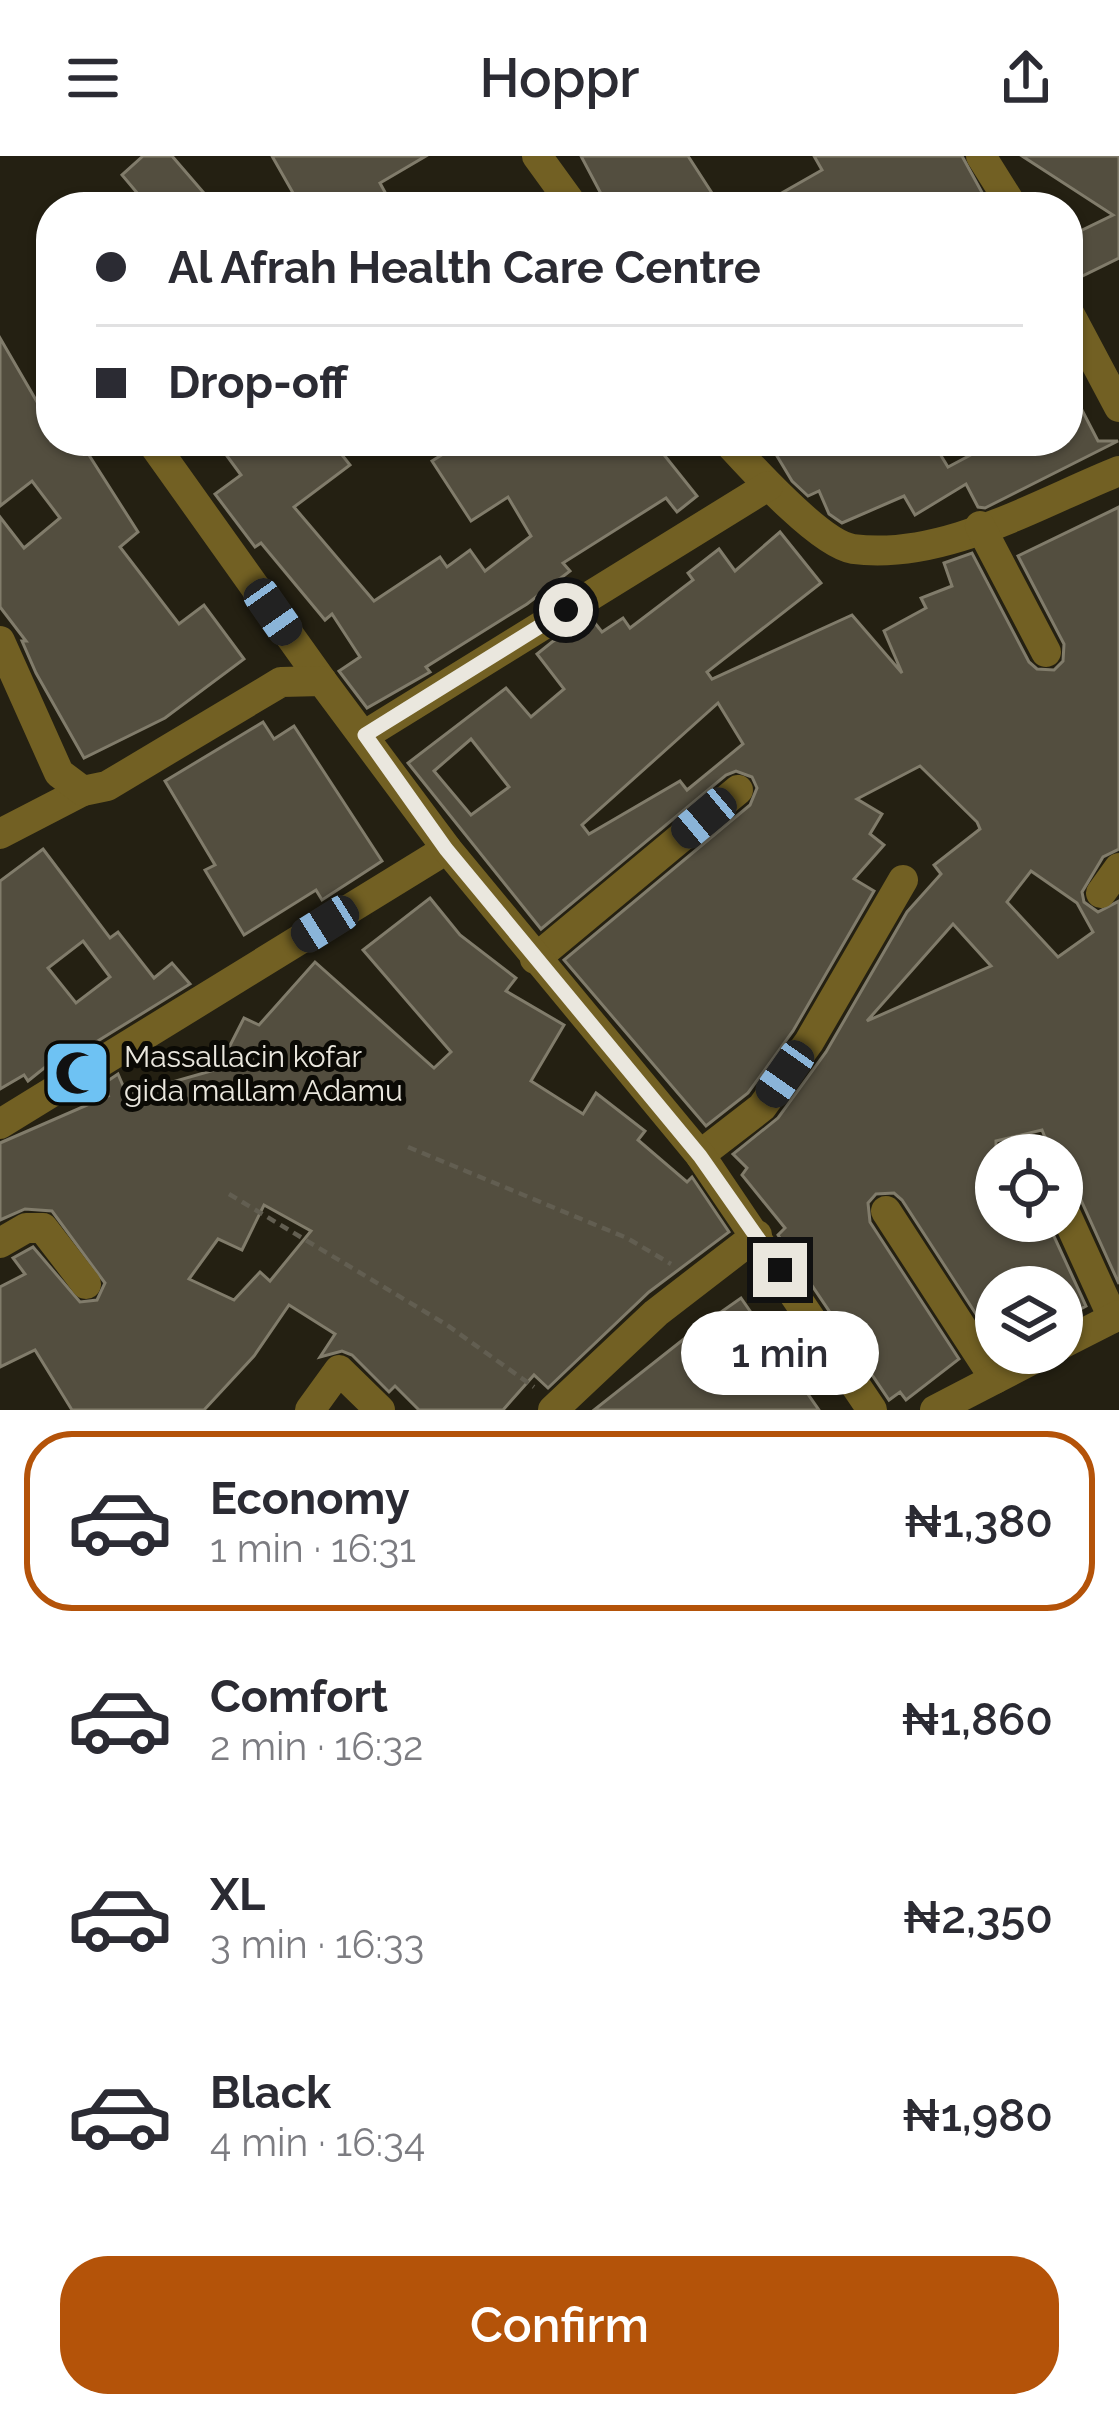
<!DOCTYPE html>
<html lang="en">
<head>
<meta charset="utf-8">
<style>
	body { margin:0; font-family:Raleway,sans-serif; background:#f2f2f3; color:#2b2b33; height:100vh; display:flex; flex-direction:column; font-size:45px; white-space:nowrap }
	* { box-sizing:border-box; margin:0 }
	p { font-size:39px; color:#7c7c81 }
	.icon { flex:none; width:66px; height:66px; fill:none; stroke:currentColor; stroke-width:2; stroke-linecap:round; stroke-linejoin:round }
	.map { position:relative; height:1254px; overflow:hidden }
	.drawer { display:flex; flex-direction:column; background:#fff; flex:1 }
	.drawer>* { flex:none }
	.top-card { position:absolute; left:36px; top:36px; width:1047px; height:264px; border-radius:48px; box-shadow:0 3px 9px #0004; display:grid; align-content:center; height:264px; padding:0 60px; background:#fff }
	.fabs { position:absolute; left:975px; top:978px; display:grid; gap:24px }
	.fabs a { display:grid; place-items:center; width:108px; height:108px; border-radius:50%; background:#fff; box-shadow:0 3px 9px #0004; font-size:60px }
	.end { position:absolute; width:54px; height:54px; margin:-27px; border:15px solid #eae7de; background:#111; box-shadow:0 0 0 6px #111 }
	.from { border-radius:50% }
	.bubble { position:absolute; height:84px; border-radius:42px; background:#fff; box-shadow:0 3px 9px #0004; font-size:39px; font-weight:600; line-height:84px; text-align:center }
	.car { position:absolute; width:36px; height:72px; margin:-36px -18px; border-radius:15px; box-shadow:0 0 9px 3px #0007; background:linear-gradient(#222 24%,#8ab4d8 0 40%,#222 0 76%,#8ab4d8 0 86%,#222 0) }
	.top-card b { display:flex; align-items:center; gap:42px; height:114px; font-size:45px }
	.top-card b+b { border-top:3px solid #e1e1e2 }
	.top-card i { width:30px; height:30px; background:#2b2b33 }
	ul { padding:21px 0 0; list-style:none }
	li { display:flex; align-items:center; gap:36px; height:180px; margin:0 24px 18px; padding:0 36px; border:6px solid transparent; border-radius:48px }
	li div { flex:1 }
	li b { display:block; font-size:45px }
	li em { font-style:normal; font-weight:600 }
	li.current { border-color:#b45309 }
	li>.icon { width:108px; height:108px; stroke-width:1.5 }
	.primary-button { display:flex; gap:24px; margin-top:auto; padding:24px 60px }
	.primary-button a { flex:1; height:138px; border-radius:48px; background:#b45309; color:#fff; font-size:48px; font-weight:600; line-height:138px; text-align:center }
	header { display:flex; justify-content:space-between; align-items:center; height:156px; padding:0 60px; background:#fff; font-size:54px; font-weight:600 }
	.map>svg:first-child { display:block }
	.building { fill:#534e3f; stroke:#817c6b; stroke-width:3; fill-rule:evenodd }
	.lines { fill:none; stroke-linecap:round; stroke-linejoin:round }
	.path { stroke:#625e51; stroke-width:4.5; stroke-dasharray:9 6; stroke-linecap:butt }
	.minor { stroke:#726023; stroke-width:30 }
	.tertiary { stroke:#726023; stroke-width:30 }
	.route { stroke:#eae7de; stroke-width:15 }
	.labels { text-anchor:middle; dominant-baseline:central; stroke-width:10; stroke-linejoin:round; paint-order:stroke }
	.poi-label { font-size:30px; fill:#eae7de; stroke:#0b0a05; text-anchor:start }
</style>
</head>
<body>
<header><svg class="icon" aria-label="menu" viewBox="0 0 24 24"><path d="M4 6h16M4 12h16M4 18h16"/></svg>Hoppr<svg class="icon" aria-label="share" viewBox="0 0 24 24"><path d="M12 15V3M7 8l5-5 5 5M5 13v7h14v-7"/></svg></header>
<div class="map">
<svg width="1119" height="1254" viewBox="0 0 1119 1254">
	<rect width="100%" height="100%" fill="#242012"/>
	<g class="building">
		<path d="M143,0H172L216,51H149L122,19Z"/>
		<path d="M272,0H426L380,27L393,51H301Z"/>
		<path d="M581,0H688L721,51H608Z"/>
		<path d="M814,0H962L990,51H757L822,14Z"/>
		<path d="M1022,0H1119V102L1068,127V81L1113,59Z"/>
		<path d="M0,182L51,270V285H80L138,376L120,391L179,468L204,449L244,503L165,562L84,602L36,517L22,485H26L0,451V361L24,392L60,362L32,325L0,350Z"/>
		<path d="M1068,227L1098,285H1118L985,352L978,351L966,328L915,359L904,340L842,367L829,358L819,335L808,340L792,325L768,285H932L948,311L997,285H1068Z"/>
		<path d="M216,285H331L350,309L294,351L374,445L440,401L447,411L470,394L485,415L531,380L508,341L471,365L432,305L464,285H653L697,340L677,356L666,342L563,407L570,415L527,448L426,511L430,516L367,552L339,515L360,501L332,458L325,464L261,387L255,391L215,338L241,319Z"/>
		<path d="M1119,351V693L1103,701L1082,736L1084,746L1098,756L1119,745V1128L1080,1042L1066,1031L1062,999H1052L1042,974L996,985V1065H1047L1086,1150L1062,1163V1131H996V1189L902,1044L894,1037L876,1038L868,1047L870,1066L959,1203L906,1244L900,1236L889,1244L778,1079L785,1072L742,1019L747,1012L733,998L778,962L826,896L907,756L941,718L934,709L980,673L977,666L920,610L857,643L882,658L870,678L884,689L854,723L874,735L793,875L748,937L706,970L564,804L750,649L757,632L752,621L736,615L726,619L541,773L408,607L506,532L531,561L564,533L537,498L552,486L591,462L602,476L623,462L630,472L693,424L688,417L719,393L735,415L780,376L821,427L707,516L712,523L852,459L902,517L884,475L926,452L921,442L952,430L944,407L972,397L1029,506L1037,513L1054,514L1063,505L1064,488L1018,400ZM718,547L743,588L687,634L680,625L589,678L582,669ZM471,583L509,631L471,659L434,615ZM1031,715L1077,747L1093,776L1058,801L1007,746ZM953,768L991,810L867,865Z"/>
		<path d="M263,566L274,583L294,570L382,705L322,744L316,734L244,779L205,714L215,709L165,625Z"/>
		<path d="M43,693L110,782L118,776L154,822L172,807L190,828L75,899L69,892L28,925L24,919L0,933V725ZM83,785L110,821L76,847L48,812Z"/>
		<path d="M430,742L460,779L516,822L506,835L564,869L531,925L583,958L596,937L645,975L638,984L687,1026L692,1021L729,1076L649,1136L548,1232L534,1219L503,1254H419L395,1230L389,1236L352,1199L342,1195L320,1201L335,1178L289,1149L254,1200L204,1254H72L35,1194L0,1211V1131L25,1118L13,1102L33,1091L80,1146L97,1144L105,1127L52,1055L25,1053L0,1064V987L108,940L100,930L118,918L127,939L218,913L244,862L259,869L315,806L434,912L451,896L363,794ZM264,1049L311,1075L270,1125L260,1116L234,1144L189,1123L218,1083L242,1094Z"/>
		<path d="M741,1142L819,1254H594L694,1175Z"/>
	</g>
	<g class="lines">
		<g class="path">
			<path d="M408,991L627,1082L671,1108"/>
			<path d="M229,1038L447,1169L534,1231"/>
		</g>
		<g class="minor">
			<path d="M537,0L574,51"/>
			<path d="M981,0L1013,51"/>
			<path d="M1068,155L1119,251"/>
			<path d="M151,285L322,525"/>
			<path d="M727,285C751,311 820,388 853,393C943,405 1039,347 1119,315"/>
			<path d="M980,370L1046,496"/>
			<path d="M365,579L768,330"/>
			<path d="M0,678L83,635"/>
			<path d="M1101,737L1119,712"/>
			<path d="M535,803L738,634"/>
			<path d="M0,968L447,693"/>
			<path d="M700,999L762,951L809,886L903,724"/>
			<path d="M1062,1050L1113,1162"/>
			<path d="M886,1055L995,1223"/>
			<path d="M0,1087L26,1072H43L86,1128"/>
			<path d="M310,1254L339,1214L380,1254"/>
			<path d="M553,1254L656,1157L757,1079"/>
		</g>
		<g class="tertiary">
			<path d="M0,485L59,617L83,635L107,630L281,526L322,525L447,693L700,999L872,1254"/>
			<path d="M1062,1188L1119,1159"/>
			<path d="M935,1254L1045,1197"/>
		</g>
	</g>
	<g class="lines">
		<path class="route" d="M566,454L365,579L446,693L700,1000L780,1114"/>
	</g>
	<defs>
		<g id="mosque-square" transform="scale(3.45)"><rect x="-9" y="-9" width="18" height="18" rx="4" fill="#6ec2f3" stroke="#0b0a05"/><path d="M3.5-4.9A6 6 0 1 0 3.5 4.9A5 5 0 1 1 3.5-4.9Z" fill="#111"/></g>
	</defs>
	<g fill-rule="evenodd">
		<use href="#mosque-square" x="77" y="917"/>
	</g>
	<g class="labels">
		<g class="poi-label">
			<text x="124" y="900">Massallacin kofar<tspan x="124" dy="34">gida mallam Adamu</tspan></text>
		</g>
	</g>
</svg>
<div class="fabs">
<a><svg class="icon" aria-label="locate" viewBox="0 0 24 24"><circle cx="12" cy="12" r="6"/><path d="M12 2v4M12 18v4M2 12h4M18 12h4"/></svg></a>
<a><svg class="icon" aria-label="layers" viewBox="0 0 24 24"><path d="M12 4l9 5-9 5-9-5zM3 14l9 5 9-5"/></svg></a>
</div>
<i class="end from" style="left:566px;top:454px"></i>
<i class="end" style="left:780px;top:1114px"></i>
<div class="bubble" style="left:681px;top:1155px;width:198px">1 min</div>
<i class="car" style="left:273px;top:456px;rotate:145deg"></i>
<i class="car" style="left:704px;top:662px;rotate:230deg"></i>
<i class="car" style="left:325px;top:768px;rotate:238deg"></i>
<i class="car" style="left:785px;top:918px;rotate:215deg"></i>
<div class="top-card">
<b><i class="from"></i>Al Afrah Health Care Centre</b>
<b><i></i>Drop-off</b>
</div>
</div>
<section class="drawer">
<ul>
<li class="current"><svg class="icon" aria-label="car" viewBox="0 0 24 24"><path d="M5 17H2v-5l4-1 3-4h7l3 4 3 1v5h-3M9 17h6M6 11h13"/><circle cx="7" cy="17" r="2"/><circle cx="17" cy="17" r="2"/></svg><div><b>Economy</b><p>1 min · 16:31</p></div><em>₦1,380</em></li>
<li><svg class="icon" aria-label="car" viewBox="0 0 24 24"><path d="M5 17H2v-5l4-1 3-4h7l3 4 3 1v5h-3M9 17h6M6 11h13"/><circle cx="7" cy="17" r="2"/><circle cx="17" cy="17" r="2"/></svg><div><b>Comfort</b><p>2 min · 16:32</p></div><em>₦1,860</em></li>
<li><svg class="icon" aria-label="car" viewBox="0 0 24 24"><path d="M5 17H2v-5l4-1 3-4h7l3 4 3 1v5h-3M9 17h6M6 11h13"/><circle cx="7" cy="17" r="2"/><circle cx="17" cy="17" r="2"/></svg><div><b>XL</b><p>3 min · 16:33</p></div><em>₦2,350</em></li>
<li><svg class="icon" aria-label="car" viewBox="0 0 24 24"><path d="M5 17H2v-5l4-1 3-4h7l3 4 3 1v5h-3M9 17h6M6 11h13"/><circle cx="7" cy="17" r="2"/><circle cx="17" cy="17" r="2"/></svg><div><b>Black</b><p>4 min · 16:34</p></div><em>₦1,980</em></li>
</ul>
<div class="primary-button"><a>Confirm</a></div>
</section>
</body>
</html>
